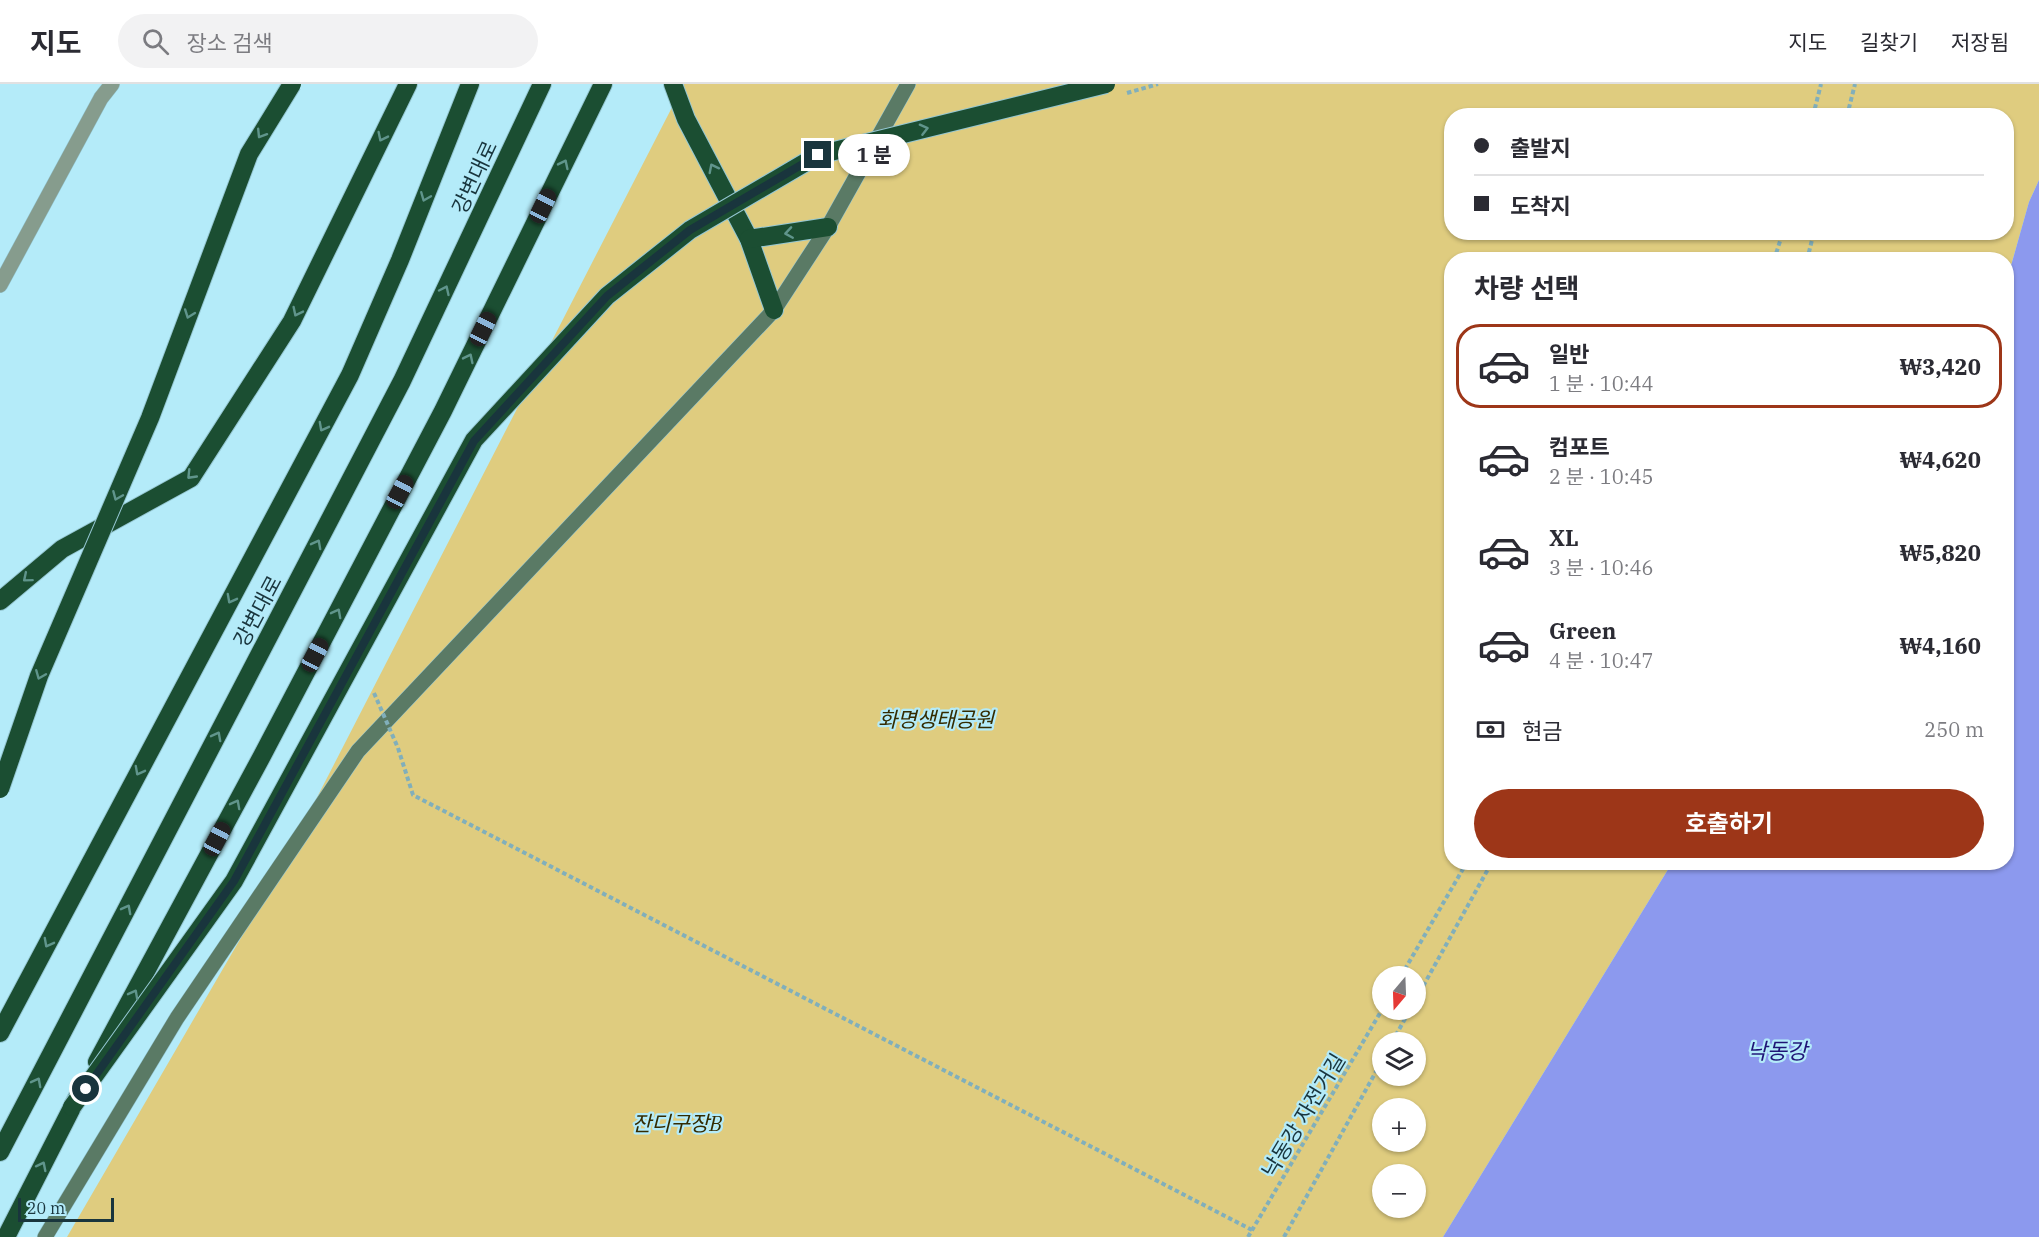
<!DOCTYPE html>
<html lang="ko">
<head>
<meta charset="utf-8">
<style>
	body { margin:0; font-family:"IBM Plex Serif","Noto Sans KR",serif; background:#f2f2f3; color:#2b2b33; height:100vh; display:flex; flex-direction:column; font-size:22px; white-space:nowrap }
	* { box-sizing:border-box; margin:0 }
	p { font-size:20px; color:#7c7c81 }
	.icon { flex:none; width:33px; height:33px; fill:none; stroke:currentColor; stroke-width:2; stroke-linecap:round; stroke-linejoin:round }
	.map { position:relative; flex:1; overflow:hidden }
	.panel { position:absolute; left:1444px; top:168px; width:570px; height:618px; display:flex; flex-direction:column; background:#fff; border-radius:24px; box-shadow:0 2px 4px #0004 }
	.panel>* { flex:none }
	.guide { position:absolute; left:1444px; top:24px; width:570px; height:132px; border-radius:24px; box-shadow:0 2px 4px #0004; display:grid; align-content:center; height:132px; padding:0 30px; background:#fff }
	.needle { width:39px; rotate:199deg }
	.tools { position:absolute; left:1372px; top:882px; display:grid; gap:12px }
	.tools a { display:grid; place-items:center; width:54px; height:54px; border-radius:50%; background:#fff; box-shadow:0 2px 4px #0004; font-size:30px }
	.scale { position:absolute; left:18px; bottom:15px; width:96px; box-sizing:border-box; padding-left:6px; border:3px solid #19353d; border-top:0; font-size:16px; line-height:21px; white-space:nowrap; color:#19353d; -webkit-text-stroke:4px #b4ebf9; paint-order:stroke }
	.end { position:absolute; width:27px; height:27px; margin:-14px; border:8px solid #19353d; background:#fff; box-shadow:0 0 0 3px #fff }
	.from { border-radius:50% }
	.bubble { position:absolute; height:42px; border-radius:21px; background:#fff; box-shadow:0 2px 4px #0004; font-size:20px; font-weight:700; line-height:42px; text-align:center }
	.car { position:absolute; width:18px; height:36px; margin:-18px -9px; border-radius:8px; box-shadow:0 0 4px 2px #0007; background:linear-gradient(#222 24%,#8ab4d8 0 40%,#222 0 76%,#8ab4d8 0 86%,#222 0) }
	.guide b { display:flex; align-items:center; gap:21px; height:57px; font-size:22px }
	.guide b+b { border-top:2px solid #e1e1e2 }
	.guide i { width:15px; height:15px; background:#2b2b33 }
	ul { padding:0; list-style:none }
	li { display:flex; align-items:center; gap:18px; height:84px; margin:0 12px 9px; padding:0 18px; border:3px solid transparent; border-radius:24px }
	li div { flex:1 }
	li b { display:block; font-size:22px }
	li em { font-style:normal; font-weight:700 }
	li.selected { border-color:#9d3618 }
	li>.icon { width:54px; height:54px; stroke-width:1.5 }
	h2 { padding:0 30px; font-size:27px; line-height:72px }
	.pay { display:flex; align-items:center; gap:15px; height:66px; padding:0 30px; font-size:22px }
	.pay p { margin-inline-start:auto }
	.button { display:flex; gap:12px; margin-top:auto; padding:12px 30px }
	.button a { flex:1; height:69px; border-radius:36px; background:#9d3618; color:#fff; font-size:24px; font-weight:700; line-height:69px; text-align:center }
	header { display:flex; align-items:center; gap:36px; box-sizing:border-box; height:84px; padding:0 30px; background:#fff; border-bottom:2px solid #e1e1e2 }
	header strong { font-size:28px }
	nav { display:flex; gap:33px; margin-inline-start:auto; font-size:21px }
	.search { width:420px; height:54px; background:#f2f2f3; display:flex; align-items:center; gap:15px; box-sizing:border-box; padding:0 21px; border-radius:33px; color:#7c7c81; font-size:22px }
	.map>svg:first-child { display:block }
	.green { fill:#dfcc7f; fill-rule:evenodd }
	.water { fill:#8c99ee }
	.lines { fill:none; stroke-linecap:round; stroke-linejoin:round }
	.street-casing { stroke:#95c7d3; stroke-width:16 }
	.secondary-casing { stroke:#95c7d3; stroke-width:16 }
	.highway-casing { stroke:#95c7d3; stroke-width:20 }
	.path { stroke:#81afbb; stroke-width:4; stroke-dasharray:4.5 3; stroke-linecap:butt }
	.street { stroke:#869c8d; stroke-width:15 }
	.secondary { stroke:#5a7a65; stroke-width:15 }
	.highway { stroke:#1b4e32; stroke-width:18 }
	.highway-bridge-casing { stroke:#95c7d3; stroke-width:20; stroke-linecap:butt }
	.path-bridge { stroke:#81afbb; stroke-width:4; stroke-dasharray:4.5 3; stroke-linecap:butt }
	.highway-bridge { stroke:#1b4e32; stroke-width:18 }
	.oneway { stroke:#60958c }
	.route { stroke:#19353d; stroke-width:8 }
	.labels { text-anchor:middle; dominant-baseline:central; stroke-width:4.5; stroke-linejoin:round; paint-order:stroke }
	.street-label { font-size:21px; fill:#19353d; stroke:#b4ebf9 }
	.park-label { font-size:21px; font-style:italic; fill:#342b00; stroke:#b4ebf9 }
	.water-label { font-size:22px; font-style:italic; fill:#1f1476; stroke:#b4ebf9 }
</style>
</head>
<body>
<header>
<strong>지도</strong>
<div class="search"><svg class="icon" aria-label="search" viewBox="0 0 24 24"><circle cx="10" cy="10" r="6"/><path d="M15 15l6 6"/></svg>장소 검색</div>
<nav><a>지도</a><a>길찾기</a><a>저장됨</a></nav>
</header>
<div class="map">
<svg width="2039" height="1153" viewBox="0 0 2039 1153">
	<rect width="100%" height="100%" fill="#b4ebf9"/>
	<path class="green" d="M684,0H2039V96L2029,118L2007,196V176H1452V778L1672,779L1443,1153H67L274,797ZM1452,32H2007V148H1452ZM1383,892H1416V926H1383ZM1383,958H1416V992H1383ZM1383,1024H1416V1058H1383ZM1383,1090H1416V1124H1383Z"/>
	<path class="water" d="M2039,96V1153H1443L1672,779L2007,778V196L2029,118Z"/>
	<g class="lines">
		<g class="street-casing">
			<path id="street" d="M0,201L101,14L112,0"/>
		</g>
		<g class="secondary-casing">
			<path id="secondary" d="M45,1153L177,934L358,667L774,226L828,143L908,0"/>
		</g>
		<g class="highway-casing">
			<g id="highway">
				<path d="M673,0L686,35L749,155L774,226"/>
				<path d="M749,155L828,143"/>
				<path d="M0,517L62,465L191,394L292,237L408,0"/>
				<path d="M0,949L350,291L400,176L470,0"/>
				<path d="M97,978L262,672L443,327L603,0"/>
				<path d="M0,1068L402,297L542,0"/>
				<path d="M6,1153L79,1010"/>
			</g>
		</g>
		<g class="path">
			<path d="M1127,9L1158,0"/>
			<path d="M1813,32L1821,0"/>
			<path d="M1847,32L1855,0"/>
			<path d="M1774,176L1783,148"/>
			<path d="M1807,176L1814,148"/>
			<path d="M398,664L413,711L1252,1146"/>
			<path d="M1401,892L1467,778"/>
			<path d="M1416,915L1492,778"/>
			<path d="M1392,958L1410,926"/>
			<path d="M1248,1153L1383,924"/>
			<path d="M1284,1153L1383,975"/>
		</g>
		<use href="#street" class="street"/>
		<use href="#secondary" class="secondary"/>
		<use href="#highway" class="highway"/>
		<g class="highway-bridge-casing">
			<g id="highway-bridge">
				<path d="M0,705L39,592L150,334L249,70L292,0"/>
				<path d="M72,1023L234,797L474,356L607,212L690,146L818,71L1106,0"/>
			</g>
		</g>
		<path class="path-bridge" d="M374,609L398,664"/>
		<use href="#highway-bridge" class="highway-bridge"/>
	</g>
	<defs><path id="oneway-chevron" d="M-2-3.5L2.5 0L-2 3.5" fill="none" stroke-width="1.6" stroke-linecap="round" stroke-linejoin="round" transform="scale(1.5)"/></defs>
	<g class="oneway">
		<use href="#oneway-chevron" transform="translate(924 45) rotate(-14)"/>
		<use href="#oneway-chevron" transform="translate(261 50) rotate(122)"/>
		<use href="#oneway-chevron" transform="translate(382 53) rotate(116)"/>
		<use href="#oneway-chevron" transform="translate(564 80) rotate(-64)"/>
		<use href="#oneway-chevron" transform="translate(713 84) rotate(-117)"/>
		<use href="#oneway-chevron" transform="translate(425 113) rotate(112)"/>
		<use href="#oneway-chevron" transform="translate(789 149) rotate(171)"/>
		<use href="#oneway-chevron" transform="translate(445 206) rotate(-65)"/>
		<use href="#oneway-chevron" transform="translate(297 228) rotate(116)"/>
		<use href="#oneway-chevron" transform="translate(189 230) rotate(110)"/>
		<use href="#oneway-chevron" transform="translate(469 274) rotate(-64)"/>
		<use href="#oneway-chevron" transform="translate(323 343) rotate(118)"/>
		<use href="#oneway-chevron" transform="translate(191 391) rotate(134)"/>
		<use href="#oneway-chevron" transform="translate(117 412) rotate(113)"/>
		<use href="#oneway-chevron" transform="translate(317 460) rotate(-62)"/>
		<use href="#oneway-chevron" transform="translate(27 494) rotate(140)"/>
		<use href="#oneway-chevron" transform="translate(231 515) rotate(118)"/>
		<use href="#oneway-chevron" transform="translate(337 529) rotate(-62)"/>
		<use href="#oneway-chevron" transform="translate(40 591) rotate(112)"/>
		<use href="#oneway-chevron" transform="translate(217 652) rotate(-62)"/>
		<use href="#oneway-chevron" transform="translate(139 687) rotate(118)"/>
		<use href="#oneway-chevron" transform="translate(236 720) rotate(-62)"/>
		<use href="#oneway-chevron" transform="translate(127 825) rotate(-62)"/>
		<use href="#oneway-chevron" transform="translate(48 859) rotate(118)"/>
		<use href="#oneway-chevron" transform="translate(134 910) rotate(-62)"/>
		<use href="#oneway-chevron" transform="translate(37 998) rotate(-62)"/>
		<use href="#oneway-chevron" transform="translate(42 1082) rotate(-63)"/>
	</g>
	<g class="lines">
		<path class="route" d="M86,1005L234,797L474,357L607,212L690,146L818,71"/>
	</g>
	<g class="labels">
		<g class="street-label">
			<text transform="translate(474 93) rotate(-65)">강변대로</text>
			<text transform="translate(257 527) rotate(-62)">강변대로</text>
			<text transform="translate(1303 1031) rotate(-59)">낙동강 자전거길</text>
		</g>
		<g class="park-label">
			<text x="936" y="635">화명생태공원</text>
			<text x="677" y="1039">잔디구장B</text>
		</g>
		<g class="water-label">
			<text x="1777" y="966">낙동강</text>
		</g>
	</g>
</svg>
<div class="tools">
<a><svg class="needle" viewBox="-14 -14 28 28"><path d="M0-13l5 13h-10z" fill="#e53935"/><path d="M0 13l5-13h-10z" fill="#7c7c81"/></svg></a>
<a><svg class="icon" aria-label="layers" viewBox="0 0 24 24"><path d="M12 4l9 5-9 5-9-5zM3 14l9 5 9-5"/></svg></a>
<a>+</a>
<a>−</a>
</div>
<div class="scale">20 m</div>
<i class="end from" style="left:86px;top:1005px"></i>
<i class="end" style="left:818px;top:71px"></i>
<div class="bubble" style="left:838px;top:50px;width:72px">1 분</div>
<i class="car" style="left:543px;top:122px;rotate:26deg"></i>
<i class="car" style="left:483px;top:245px;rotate:26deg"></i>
<i class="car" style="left:400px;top:408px;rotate:28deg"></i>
<i class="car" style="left:315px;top:571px;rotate:28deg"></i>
<i class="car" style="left:217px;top:755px;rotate:28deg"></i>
<div class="guide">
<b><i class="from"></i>출발지</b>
<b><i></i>도착지</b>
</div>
<section class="panel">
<h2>차량 선택</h2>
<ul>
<li class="selected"><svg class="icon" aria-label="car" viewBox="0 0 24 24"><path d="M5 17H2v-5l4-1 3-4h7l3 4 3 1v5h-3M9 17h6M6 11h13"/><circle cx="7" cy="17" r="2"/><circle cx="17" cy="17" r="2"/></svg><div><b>일반</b><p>1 분 · 10:44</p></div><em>₩3,420</em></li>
<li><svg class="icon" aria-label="car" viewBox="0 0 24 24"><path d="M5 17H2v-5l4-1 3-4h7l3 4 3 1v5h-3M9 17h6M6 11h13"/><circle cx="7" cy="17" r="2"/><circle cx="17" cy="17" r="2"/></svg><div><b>컴포트</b><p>2 분 · 10:45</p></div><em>₩4,620</em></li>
<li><svg class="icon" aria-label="car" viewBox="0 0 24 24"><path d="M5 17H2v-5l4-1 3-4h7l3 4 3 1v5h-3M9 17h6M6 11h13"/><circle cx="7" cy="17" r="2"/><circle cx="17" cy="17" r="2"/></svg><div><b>XL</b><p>3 분 · 10:46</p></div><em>₩5,820</em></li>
<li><svg class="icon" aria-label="car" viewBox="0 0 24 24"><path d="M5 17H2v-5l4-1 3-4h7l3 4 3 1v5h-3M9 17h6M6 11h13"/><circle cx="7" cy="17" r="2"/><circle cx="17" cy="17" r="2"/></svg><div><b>Green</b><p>4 분 · 10:47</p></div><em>₩4,160</em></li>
</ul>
<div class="pay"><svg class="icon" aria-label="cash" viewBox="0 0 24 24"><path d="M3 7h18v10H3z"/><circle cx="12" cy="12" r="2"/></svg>현금<p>250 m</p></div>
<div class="button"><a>호출하기</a></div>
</section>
</div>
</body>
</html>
